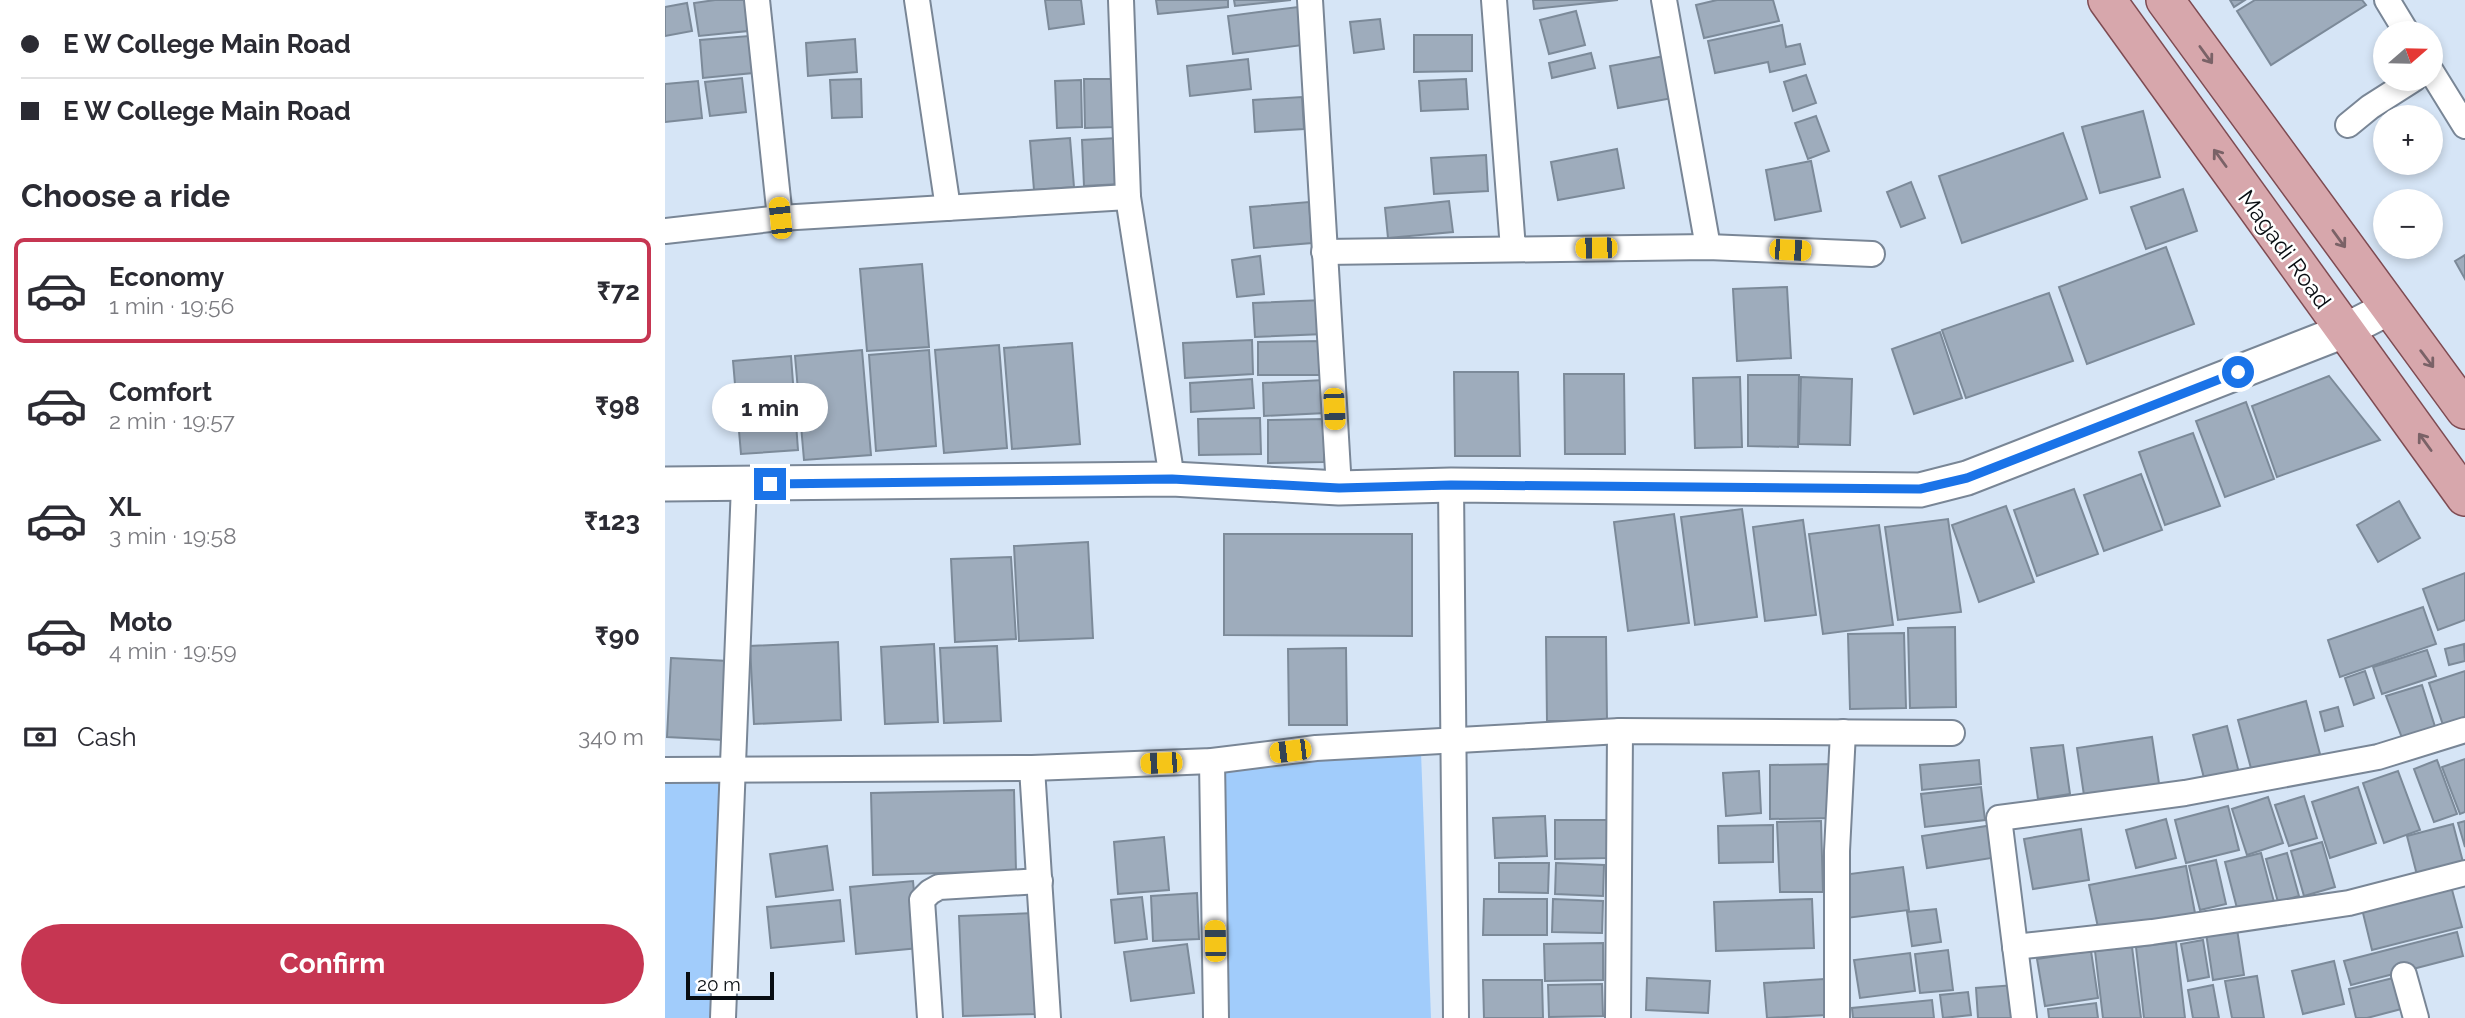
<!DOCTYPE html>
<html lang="en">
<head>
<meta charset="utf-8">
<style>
	body { margin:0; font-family:Raleway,sans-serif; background:#f7f7f7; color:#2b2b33; height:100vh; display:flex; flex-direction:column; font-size:26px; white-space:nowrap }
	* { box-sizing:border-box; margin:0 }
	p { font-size:23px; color:#7c7c81 }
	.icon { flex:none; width:38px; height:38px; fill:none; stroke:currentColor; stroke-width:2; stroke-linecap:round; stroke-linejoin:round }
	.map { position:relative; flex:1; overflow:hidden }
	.details { display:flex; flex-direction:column; background:#fff; width:665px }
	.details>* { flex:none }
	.banner { display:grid; align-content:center; height:154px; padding:0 21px; background:#fff }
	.needle { width:46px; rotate:70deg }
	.tools { position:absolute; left:1708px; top:21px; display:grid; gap:14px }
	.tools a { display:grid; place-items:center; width:70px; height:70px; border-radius:50%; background:#fff; box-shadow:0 4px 10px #0003; font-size:35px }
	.scale { position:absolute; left:21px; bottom:18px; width:88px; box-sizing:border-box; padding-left:7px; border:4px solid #080d12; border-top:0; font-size:19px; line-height:24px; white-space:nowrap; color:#080d12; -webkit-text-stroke:5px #fff; paint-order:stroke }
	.end { position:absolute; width:32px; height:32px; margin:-16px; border:9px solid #1a73e8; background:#fff; box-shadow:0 0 0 4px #fff }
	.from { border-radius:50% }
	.bubble { position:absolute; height:49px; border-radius:24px; background:#fff; box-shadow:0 4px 10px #0003; font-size:23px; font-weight:700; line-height:49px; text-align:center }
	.car { position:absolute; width:21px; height:42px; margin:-21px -10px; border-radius:9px; box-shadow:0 0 5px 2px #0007; background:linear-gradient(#f5c518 24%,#345 0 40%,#f5c518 0 76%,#345 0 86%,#f5c518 0) }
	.banner b { display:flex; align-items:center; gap:24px; height:66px; font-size:26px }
	.banner b+b { border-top:2px solid #e1e1e2 }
	.banner i { width:18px; height:18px; background:#2b2b33 }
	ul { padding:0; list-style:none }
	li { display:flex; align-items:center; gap:21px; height:105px; margin:0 14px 10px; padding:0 7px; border:4px solid transparent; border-radius:10px }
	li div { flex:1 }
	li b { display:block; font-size:26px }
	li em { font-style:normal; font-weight:700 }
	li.active { border-color:#c63652 }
	li>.icon { width:63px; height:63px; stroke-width:1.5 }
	h2 { padding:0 21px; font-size:32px; line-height:84px }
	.pay { display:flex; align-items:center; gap:18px; height:77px; padding:0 21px; font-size:26px }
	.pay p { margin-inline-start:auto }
	.primary-button { display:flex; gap:14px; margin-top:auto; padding:14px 21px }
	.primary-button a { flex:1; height:80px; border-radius:42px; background:#c63652; color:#fff; font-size:28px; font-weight:700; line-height:80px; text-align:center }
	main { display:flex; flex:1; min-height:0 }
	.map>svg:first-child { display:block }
	.green { fill:#a1ccfb }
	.building { fill:#9eacbc; stroke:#7c8a99; stroke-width:2 }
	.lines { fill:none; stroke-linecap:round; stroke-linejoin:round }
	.street-casing { stroke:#798696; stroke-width:28 }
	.secondary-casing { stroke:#798696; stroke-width:37 }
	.primary-casing { stroke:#7e4b52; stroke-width:40 }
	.street { stroke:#fff; stroke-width:24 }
	.secondary { stroke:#fff; stroke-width:33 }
	.primary { stroke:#d7a7ac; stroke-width:37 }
	.oneway { stroke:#7a6267 }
	.route { stroke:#1a73e8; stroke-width:9 }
	.labels { text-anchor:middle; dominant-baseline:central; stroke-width:5; stroke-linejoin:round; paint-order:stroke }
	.street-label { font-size:23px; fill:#080d12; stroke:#fff }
</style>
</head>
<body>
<main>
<section class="details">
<div class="banner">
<b><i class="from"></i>E W College Main Road</b>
<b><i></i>E W College Main Road</b>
</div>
<h2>Choose a ride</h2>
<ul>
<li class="active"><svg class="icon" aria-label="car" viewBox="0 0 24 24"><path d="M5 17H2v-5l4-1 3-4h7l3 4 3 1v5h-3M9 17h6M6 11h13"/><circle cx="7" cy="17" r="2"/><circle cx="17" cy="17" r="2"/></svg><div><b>Economy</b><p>1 min · 19:56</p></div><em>₹72</em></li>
<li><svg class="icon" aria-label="car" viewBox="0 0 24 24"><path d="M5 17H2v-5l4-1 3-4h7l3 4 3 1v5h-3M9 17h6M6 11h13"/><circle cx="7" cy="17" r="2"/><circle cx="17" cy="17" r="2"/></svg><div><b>Comfort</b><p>2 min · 19:57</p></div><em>₹98</em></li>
<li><svg class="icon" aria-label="car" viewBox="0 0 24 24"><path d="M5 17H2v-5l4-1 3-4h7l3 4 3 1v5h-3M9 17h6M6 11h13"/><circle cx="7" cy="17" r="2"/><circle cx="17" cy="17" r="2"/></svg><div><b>XL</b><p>3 min · 19:58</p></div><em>₹123</em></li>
<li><svg class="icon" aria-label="car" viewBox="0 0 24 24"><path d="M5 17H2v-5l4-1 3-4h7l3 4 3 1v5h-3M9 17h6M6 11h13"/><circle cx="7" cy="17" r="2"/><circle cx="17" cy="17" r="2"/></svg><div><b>Moto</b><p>4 min · 19:59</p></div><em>₹90</em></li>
</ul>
<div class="pay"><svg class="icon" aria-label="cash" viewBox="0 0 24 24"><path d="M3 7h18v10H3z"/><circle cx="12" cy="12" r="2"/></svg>Cash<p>340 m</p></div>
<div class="primary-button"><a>Confirm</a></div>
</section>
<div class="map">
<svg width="1800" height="1018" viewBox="0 0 1800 1018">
	<rect width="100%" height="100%" fill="#d6e5f6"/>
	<g class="green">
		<path d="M756,752L766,1018H563L554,759Z"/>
		<path d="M55,780L48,1018H0V782Z"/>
	</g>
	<g class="building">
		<path d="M50,0H80L83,31L34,36L29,3Z"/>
		<path d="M380,0H416L419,24L384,29Z"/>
		<path d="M491,0H563V7L493,14Z"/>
		<path d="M569,0H626L570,6Z"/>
		<path d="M868,0H953L869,9Z"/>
		<path d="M1052,0H1108L1114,21L1039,38L1031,5Z"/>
		<path d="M1565,0H1580L1569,7Z"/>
		<path d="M1590,0H1697L1701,5L1606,65L1572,11Z"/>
		<path d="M22,3L27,31L0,36V7Z"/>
		<path d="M633,7L638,45L568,54L563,16Z"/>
		<path d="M911,11L920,45L884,54L875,20Z"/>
		<path d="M715,19L719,49L689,53L685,22Z"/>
		<path d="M1117,25L1121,47L1135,44L1140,64L1105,72L1103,62L1050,73L1043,41Z"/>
		<path d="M749,35H807V71L749,72Z"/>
		<path d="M84,36L88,73L38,78L35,40Z"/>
		<path d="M190,39L192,72L143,76L141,43Z"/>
		<path d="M926,53L930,68L887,78L884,63Z"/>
		<path d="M1005,55L1013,97L953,108L945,66Z"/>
		<path d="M583,59L586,89L525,96L522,66Z"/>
		<path d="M1141,75L1151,103L1128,111L1119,82Z"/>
		<path d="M77,78L81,112L45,116L40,82Z"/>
		<path d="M196,79L197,117L167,118L165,80Z"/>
		<path d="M419,79H450L451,127L420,128Z"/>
		<path d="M801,79L803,109L756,111L754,81Z"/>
		<path d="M416,80L417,127L392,128L390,81Z"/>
		<path d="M33,81L37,118L0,122V84Z"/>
		<path d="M637,97L639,129L590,132L588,100Z"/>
		<path d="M1478,111L1495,177L1435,193L1417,127Z"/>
		<path d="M1151,116L1164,151L1143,159L1130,123Z"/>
		<path d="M1398,133L1422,199L1297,243L1274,176Z"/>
		<path d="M405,138L409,187L369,190L365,141Z"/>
		<path d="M452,138L456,184L419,186L417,140Z"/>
		<path d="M952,149L959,188L893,200L886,162Z"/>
		<path d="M821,155L823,191L769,194L766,158Z"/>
		<path d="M1146,161L1156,211L1110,220L1101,170Z"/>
		<path d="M1246,182L1260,218L1236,227L1222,192Z"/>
		<path d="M1518,189L1532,231L1481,249L1466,207Z"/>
		<path d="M784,201L788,232L723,238L720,208Z"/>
		<path d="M644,202L647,243L589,248L585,207Z"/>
		<path d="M1501,247L1529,324L1422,364L1394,287Z"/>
		<path d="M1800,255V279L1790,261Z"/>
		<path d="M595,256L599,294L572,297L567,260Z"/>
		<path d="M257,264L264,347L202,351L195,269Z"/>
		<path d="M1122,287L1126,358L1072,361L1068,289Z"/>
		<path d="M1384,293L1408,361L1301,398L1277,330Z"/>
		<path d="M658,300L659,334L590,337L588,303Z"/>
		<path d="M1275,332L1297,398L1249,414L1227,349Z"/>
		<path d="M587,340L588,374L520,378L518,343Z"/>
		<path d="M660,341V375H593V342Z"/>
		<path d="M407,343L415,444L347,449L339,348Z"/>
		<path d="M334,345L342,448L279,453L270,350Z"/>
		<path d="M197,350L206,455L139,460L130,356Z"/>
		<path d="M264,350L271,446L211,451L204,355Z"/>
		<path d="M126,356L133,450L76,454L68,361Z"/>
		<path d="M789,372H853L855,456H790Z"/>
		<path d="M899,374H959L960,454H900Z"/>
		<path d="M1083,375H1134L1133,447L1083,446Z"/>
		<path d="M1664,376L1715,440L1612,477L1587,406Z"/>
		<path d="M1075,377L1077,447L1030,448L1028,378Z"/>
		<path d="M1136,377L1187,379L1185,445L1134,444Z"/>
		<path d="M587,379L589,408L526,412L525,383Z"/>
		<path d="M659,380L661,413L599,416L598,383Z"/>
		<path d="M1581,402L1609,479L1560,497L1531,421Z"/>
		<path d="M595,418L596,454L534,455L533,419Z"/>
		<path d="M659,419V462L603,463V420Z"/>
		<path d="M1528,433L1555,506L1500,525L1474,452Z"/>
		<path d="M1476,474L1497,530L1439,551L1419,495Z"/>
		<path d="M1409,489L1433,554L1372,576L1349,510Z"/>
		<path d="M1734,501L1755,538L1713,562L1692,525Z"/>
		<path d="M1341,506L1369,582L1314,602L1287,525Z"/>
		<path d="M1077,509L1092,617L1030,625L1016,517Z"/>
		<path d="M1009,514L1024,623L963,631L949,522Z"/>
		<path d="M1283,519L1296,612L1233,620L1220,527Z"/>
		<path d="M1138,520L1151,615L1100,621L1088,527Z"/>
		<path d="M1214,525L1228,625L1158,634L1144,534Z"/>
		<path d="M559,534H747V636L559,635Z"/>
		<path d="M423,542L428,638L354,641L349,546Z"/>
		<path d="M346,557L351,639L290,642L286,559Z"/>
		<path d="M1800,573V620L1773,630L1758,589Z"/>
		<path d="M1758,607L1771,644L1675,677L1663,640Z"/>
		<path d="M1290,627L1291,707L1245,708L1243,628Z"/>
		<path d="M1239,633L1241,708L1185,709L1183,634Z"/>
		<path d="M881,637H941L942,721H882Z"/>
		<path d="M173,642L176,720L89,724L85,646Z"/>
		<path d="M269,644L273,722L220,724L216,647Z"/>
		<path d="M1799,644L1800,661L1784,665L1780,649Z"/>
		<path d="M332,646L336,721L279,723L275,648Z"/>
		<path d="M681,648L682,725H624L623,649Z"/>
		<path d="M1762,650L1771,676L1717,694L1708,667Z"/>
		<path d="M6,658L63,661L59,740L2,737Z"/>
		<path d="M1700,671L1709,698L1689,705L1680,678Z"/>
		<path d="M1800,671V724L1780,731L1764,683Z"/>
		<path d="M1757,685L1772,733L1739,743L1721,696Z"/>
		<path d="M1641,701L1655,754L1587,772L1573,720Z"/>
		<path d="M1673,707L1678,726L1660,731L1655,712Z"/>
		<path d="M1562,726L1574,773L1540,782L1528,735Z"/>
		<path d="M1487,737L1495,790L1420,802L1412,748Z"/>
		<path d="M1398,745L1405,794L1373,799L1366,748Z"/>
		<path d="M1800,759V812L1795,814L1777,767Z"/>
		<path d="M1314,760L1316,784L1257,790L1255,765Z"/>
		<path d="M1772,760L1792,814L1769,822L1749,769Z"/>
		<path d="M1170,764L1171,818L1105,819V765Z"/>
		<path d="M1094,771L1096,813L1061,816L1058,773Z"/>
		<path d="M1733,771L1755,830L1719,843L1698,783Z"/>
		<path d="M1316,787L1320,820L1260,827L1256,794Z"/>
		<path d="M1693,787L1711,843L1665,858L1647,802Z"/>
		<path d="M349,790L351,871L208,875L206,793Z"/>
		<path d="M1639,796L1652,838L1624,846L1610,805Z"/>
		<path d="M1603,797L1618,843L1582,855L1567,809Z"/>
		<path d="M1563,806L1574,850L1521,863L1510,820Z"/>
		<path d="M880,816L882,856L830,858L828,818Z"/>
		<path d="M1501,819L1511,858L1471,868L1461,830Z"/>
		<path d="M890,820H942V858L890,859Z"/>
		<path d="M1156,821L1158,892H1115L1112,822Z"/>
		<path d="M1800,821V847L1793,823Z"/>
		<path d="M1788,824L1798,862L1752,875L1742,836Z"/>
		<path d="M1108,825V862L1054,863L1053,826Z"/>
		<path d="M1328,825L1333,857L1262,868L1257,836Z"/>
		<path d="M1416,829L1424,880L1368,889L1359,839Z"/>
		<path d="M499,837L504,890L453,894L449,842Z"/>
		<path d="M1657,842L1670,887L1639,896L1626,851Z"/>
		<path d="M162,846L168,890L111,897L105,854Z"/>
		<path d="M1596,853L1609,902L1573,912L1560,862Z"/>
		<path d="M1622,853L1634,896L1613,902L1601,859Z"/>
		<path d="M1551,860L1561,904L1535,910L1524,866Z"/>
		<path d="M834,863H884L883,893L834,892Z"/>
		<path d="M891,863L939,865L938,896L890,894Z"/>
		<path d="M1521,866L1530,913L1434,932L1424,885Z"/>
		<path d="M1238,867L1244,910L1182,918L1177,875Z"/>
		<path d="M248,881L254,948L191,954L185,887Z"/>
		<path d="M1786,886L1797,927L1707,950L1697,909Z"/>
		<path d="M532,893L534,939L488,941L486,896Z"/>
		<path d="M477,897L482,939L450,943L446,900Z"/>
		<path d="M819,899H882V935H818Z"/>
		<path d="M888,899L938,901L937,933L887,932Z"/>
		<path d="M1147,899L1149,948L1051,951L1049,902Z"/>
		<path d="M175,900L179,941L106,948L102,907Z"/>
		<path d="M1271,909L1276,942L1247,946L1242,912Z"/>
		<path d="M370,913L374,1014L298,1016L294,916Z"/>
		<path d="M1572,929L1579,975L1548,980L1541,933Z"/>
		<path d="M1792,932L1798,956L1686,985L1679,961Z"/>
		<path d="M1538,940L1544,977L1523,981L1516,944Z"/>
		<path d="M1511,942L1520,1018H1479L1471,947Z"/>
		<path d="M938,943V980L880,981L879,944Z"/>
		<path d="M522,944L529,993L466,1001L459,952Z"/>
		<path d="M1467,947L1476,1018H1438L1430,951Z"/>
		<path d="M1283,950L1288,990L1255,993L1250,954Z"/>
		<path d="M1426,951L1433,998L1380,1006L1372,959Z"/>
		<path d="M1245,953L1250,991L1195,998L1189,960Z"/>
		<path d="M1669,961L1679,1004L1638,1014L1627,971Z"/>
		<path d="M1592,976L1599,1018H1567L1560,981Z"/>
		<path d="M1736,976L1744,1007L1702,1018H1691L1684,989Z"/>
		<path d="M982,978L1045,981L1043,1013L981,1010Z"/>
		<path d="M1159,979L1161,1015L1102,1018L1099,983Z"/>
		<path d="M818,980H877L878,1018H819Z"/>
		<path d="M937,984L938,1016L884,1017L883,985Z"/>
		<path d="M1350,985L1352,1018H1313L1311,988Z"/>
		<path d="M1548,985L1554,1018H1528L1523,990Z"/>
		<path d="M1303,992L1306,1015L1278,1018L1275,995Z"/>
		<path d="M1267,1000L1269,1018H1188L1187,1008Z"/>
		<path d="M1431,1003L1433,1018H1384L1383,1009Z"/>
	</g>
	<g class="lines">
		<g class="street-casing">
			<g id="street">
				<path d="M92,0L115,218"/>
				<path d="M252,0L283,208"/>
				<path d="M456,0L463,197L507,479"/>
				<path d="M645,0L674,488"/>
				<path d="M829,0L848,249"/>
				<path d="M999,0L1043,247"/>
				<path d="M1722,0L1742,33"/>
				<path d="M1766,71L1800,126"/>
				<path d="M1683,125L1705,107L1749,79"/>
				<path d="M0,231L115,218L463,197"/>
				<path d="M659,252L1043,247L1207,254"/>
				<path d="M786,485L791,1018"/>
				<path d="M547,761L551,1018"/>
				<path d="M367,768L383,1018"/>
				<path d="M0,770L367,768L547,761L651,748L955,731L1287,733"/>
				<path d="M1350,947L1487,932L1684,903L1800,873"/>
				<path d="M1739,975L1751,1018"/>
				<path d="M58,1018L79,485"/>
				<path d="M265,1018L257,900L265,892L274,887L375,881"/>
				<path d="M953,1018L955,731"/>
				<path d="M1172,1018V851L1178,732"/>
				<path d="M1359,1018L1334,818L1520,793L1713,757L1800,730"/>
			</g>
		</g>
		<g class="secondary-casing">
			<path id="secondary" d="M0,484L507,479L674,488L786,485L1255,490L1302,478L1679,331L1724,308"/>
		</g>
		<g class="primary-casing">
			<g id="primary">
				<path d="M1442,0L1800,497"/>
				<path d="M1500,0L1800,410"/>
			</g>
		</g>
		<use href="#street" class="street"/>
		<use href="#secondary" class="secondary"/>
		<use href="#primary" class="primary"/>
	</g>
	<defs><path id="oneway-shaft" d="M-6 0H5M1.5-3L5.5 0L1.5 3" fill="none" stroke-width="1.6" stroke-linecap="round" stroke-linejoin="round" transform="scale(1.75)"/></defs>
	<g class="oneway">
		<use href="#oneway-shaft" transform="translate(1541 55) rotate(54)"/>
		<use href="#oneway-shaft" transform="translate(1555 158) rotate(-126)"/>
		<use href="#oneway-shaft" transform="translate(1674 239) rotate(54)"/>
		<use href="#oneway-shaft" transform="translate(1762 359) rotate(53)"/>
		<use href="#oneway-shaft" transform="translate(1760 442) rotate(-126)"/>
	</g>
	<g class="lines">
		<path class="route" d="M105,484L507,479L674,488L786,485L1255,489L1302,478L1573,372"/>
	</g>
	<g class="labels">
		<g class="street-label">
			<text transform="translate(1620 249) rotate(54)">Magadi Road</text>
		</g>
	</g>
</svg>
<div class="tools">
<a><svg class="needle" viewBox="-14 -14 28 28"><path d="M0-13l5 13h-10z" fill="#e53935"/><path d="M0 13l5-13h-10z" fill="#7c7c81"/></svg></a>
<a>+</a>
<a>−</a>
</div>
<div class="scale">20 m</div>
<i class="end from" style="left:1573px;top:372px"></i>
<i class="end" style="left:105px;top:484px"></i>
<div class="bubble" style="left:47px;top:383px;width:116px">1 min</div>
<i class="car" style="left:115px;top:218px;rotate:354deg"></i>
<i class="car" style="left:931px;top:248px;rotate:269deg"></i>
<i class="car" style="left:1125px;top:250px;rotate:93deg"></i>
<i class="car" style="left:669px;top:409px;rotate:177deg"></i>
<i class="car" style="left:625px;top:751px;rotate:263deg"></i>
<i class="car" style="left:496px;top:763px;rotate:268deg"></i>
<i class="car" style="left:550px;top:941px;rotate:359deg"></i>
</div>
</main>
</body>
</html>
